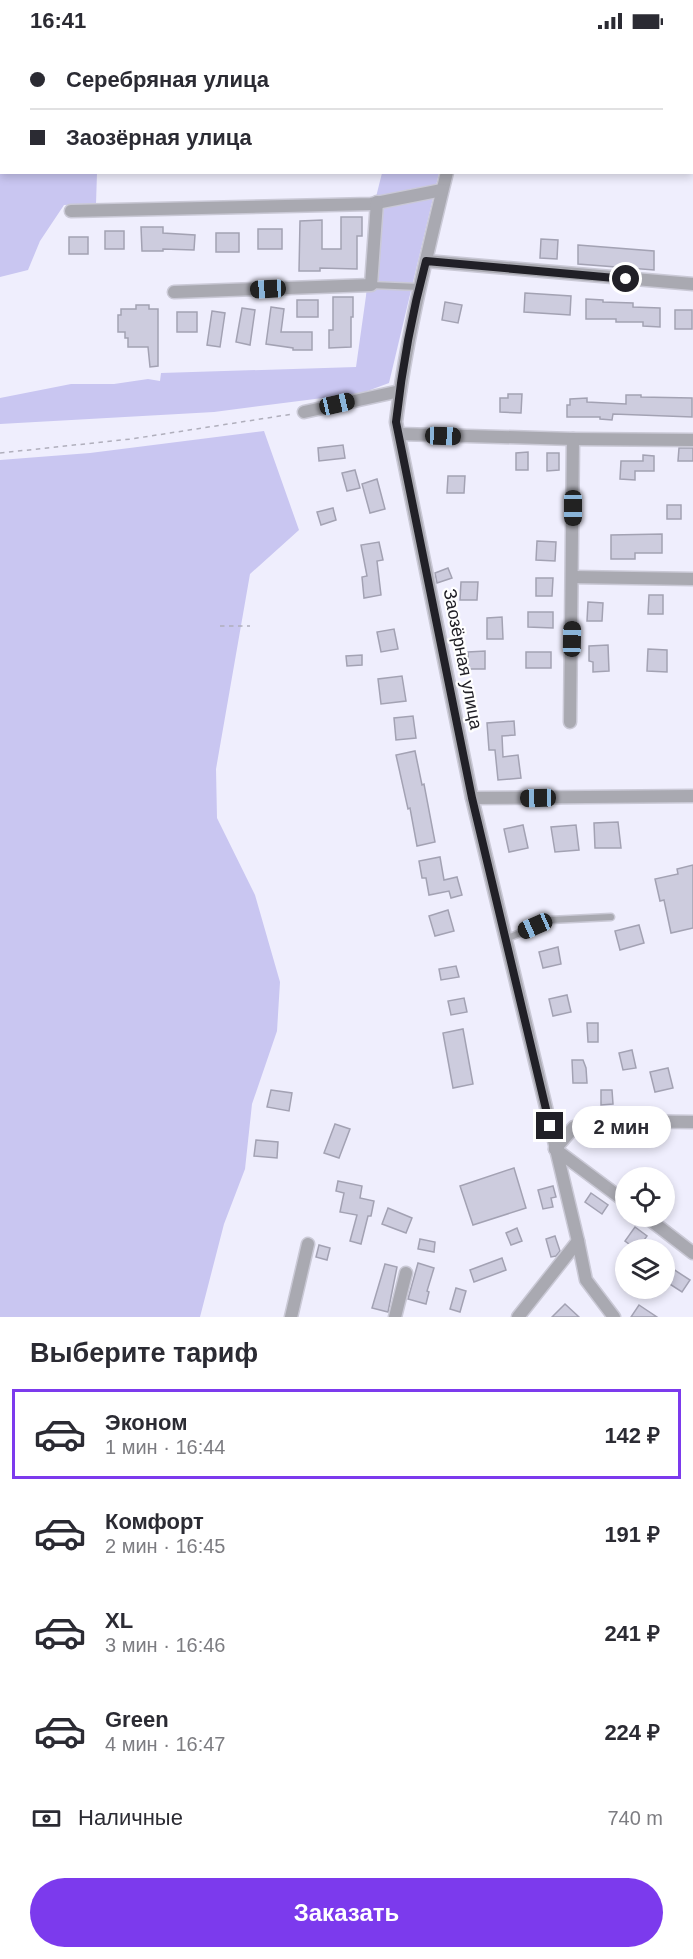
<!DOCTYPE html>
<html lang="ru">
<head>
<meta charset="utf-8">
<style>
	body { margin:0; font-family:Arial,sans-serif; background:#f2f2f3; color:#2b2b33; height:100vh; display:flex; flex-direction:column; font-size:22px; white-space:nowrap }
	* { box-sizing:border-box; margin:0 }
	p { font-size:20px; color:#7c7c81 }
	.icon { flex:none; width:33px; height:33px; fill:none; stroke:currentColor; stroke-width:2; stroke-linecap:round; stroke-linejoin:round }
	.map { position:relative; height:1275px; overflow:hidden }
	.sheet { display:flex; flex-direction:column; background:#fff; flex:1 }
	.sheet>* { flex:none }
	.top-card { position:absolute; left:0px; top:0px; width:693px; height:132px; box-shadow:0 3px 9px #0003; display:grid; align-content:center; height:132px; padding:0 30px; background:#fff }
	.controls { position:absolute; left:615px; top:1125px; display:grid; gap:12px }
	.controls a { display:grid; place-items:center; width:60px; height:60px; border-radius:50%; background:#fff; box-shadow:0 3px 9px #0003; font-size:30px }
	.end { position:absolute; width:27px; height:27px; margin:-14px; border:8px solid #212027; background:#fff; box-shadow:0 0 0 3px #fff }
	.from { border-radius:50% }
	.bubble { position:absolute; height:42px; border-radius:21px; background:#fff; box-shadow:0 3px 9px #0003; font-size:20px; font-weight:700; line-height:42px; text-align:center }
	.car { position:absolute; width:18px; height:36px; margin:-18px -9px; border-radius:8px; box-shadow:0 0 4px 2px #0007; background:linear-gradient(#222 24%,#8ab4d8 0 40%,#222 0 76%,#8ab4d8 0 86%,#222 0) }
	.top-card b { display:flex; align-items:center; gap:21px; height:57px; font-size:22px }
	.top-card b+b { border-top:2px solid #e1e1e2 }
	.top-card i { width:15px; height:15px; background:#2b2b33 }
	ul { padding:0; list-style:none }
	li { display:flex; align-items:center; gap:18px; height:90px; margin:0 12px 9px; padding:0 18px; border:3px solid transparent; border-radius:0px }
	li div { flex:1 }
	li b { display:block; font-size:22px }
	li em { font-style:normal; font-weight:700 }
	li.active { border-color:#7c3aed }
	li>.icon { width:54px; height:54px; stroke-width:1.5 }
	h2 { padding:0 30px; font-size:27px; line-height:72px }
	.pay { display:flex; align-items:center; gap:15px; height:66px; padding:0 30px; font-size:22px }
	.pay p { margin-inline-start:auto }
	.button { display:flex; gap:12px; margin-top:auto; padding:12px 30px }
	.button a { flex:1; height:69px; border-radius:36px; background:#7c3aed; color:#fff; font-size:24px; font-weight:700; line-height:69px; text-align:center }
	.status { display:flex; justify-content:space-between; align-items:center; height:42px; padding:0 30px; background:#fff; direction:ltr }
	.status svg { height:16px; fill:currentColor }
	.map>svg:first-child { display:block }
	.green { fill:#c9c6f1 }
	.building { fill:#cdccde; stroke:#a3a2b3; stroke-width:1.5 }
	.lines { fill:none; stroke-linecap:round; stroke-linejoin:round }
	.service-casing { stroke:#cac9d6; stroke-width:9 }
	.minor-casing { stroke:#cac9d6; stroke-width:15 }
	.path { stroke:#b0afbc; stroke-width:1.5; stroke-dasharray:4.5 4.5; stroke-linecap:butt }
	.service { stroke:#a9a9b1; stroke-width:6 }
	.minor { stroke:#a9a9b1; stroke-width:12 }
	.route { stroke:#212027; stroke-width:8 }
	.labels { text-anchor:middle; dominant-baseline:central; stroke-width:4.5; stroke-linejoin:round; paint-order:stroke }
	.street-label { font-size:18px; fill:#212027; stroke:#fff }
</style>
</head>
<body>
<div class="status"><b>16:41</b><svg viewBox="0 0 49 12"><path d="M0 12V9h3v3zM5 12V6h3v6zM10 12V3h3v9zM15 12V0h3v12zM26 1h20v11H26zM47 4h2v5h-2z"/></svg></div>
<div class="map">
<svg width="693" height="1275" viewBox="0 0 693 1275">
	<rect width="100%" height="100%" fill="#efeefd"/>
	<g class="green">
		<path d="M0,0H101L2,2V130L97,131L96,162L64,163L40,199L28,228L0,235Z"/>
		<path d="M382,131H439L389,341L362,351L214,370L0,382V356L71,342H114L148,337L160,339L161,331L356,325L366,254L374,163Z"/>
		<path d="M264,389L299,488L250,532L216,727L217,776L255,853L280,940L277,989L252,1062L245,1127L224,1182L200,1275H0V418L90,411Z"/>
	</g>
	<g class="building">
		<path d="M341,175H362V194H357V227L320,226V229H299L300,179L322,178V207H341Z"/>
		<path d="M141,185H163V191L195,193L194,208L163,207V209H142Z"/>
		<rect x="258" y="187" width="24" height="20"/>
		<rect x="105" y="189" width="19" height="18"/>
		<rect x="216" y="191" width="23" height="19"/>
		<rect x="69" y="195" width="19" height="17"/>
		<path d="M541,197L558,198L557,217L540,216Z"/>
		<path d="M578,203L654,209V228L578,222Z"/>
		<path d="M525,251L571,254L570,273L524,270Z"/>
		<path d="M333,255H353V275H351V305L329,306V288H333Z"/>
		<path d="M586,257L603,258V260L633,261V265L660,266V285L643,284V280H616V277H586Z"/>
		<rect x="297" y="258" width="21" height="17"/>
		<path d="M445,260L462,263L458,281L442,278Z"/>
		<path d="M136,263H149V267H158V324L150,325L148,305H128V296H125V290H118V273H121V267H136Z"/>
		<path d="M271,265L284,267L281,290H312V308H293V306L266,302Z"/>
		<path d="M242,266L255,268L250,303L236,300Z"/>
		<rect x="675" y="268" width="17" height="19"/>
		<path d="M212,269L225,271L220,305L207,303Z"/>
		<rect x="177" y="270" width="20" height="20"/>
		<path d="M508,352H522L521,371L500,370V356H508Z"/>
		<path d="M626,353H641V355L692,356V375L613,372L612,378L600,377V375H567V363H570V357L587,356V360L626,362Z"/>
		<path d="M343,403L345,416L319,419L318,406Z"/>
		<path d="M679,406H693V419H678Z"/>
		<path d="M528,410V428H516V411Z"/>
		<path d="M547,411H559V428L547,429Z"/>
		<path d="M643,413L654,414V429H635V438L620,437L621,419H643Z"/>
		<path d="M355,428L360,446L347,449L342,431Z"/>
		<path d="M448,434H465L464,451H447Z"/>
		<path d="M377,437L385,467L370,471L362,442Z"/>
		<rect x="667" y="463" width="14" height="14"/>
		<path d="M333,466L336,478L321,483L317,470Z"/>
		<path d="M662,492V511H635V517H611V493Z"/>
		<path d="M537,499L556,500L555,519L536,518Z"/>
		<path d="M379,500L383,518L377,519L381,553L364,556L362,535L367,534L361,503Z"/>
		<path d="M448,526L452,536L437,541L435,531Z"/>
		<path d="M536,536H553L552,554H536Z"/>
		<path d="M461,540H478L477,558H460Z"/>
		<path d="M649,553H663V572H648Z"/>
		<path d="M588,560L603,561L602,579H587Z"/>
		<path d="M528,570H553V586L528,585Z"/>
		<path d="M502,575L503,597H487V576Z"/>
		<path d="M394,587L398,607L381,610L377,590Z"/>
		<path d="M608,603L609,629L593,630V620L589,619V604Z"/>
		<path d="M648,607L667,608V630L647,629Z"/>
		<path d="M485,609V627H468V610Z"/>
		<rect x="526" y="610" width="25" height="16"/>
		<path d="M362,613V623L347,624L346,614Z"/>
		<path d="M402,634L406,659L381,662L378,637Z"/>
		<path d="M413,674L416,696L396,698L394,676Z"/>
		<path d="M514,679L515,693L502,694L503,715L518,713L521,736L498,738L495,708H489L487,681Z"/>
		<path d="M415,709L422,743L424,742L435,800L417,804L410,766L408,767L396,713Z"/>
		<path d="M618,780L621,806H595L594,781Z"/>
		<path d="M523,783L528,806L509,810L504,787Z"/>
		<path d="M576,783L579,808L555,810L551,785Z"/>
		<path d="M440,815L444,838L457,835L462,853L451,856L449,849L429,853L426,836H422L419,819Z"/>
		<path d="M693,823V886L671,891L664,858L660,859L655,837L678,832L677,827Z"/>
		<path d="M448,868L454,889L435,894L429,874Z"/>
		<path d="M639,883L644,901L620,908L615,889Z"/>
		<path d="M558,905L561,922L543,926L539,910Z"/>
		<path d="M456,924L459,935L441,938L439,927Z"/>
		<path d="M567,953L571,970L553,974L549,957Z"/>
		<path d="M464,956L467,970L451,973L448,959Z"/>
		<path d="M587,981H598V1000H588Z"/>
		<path d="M463,987L473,1042L453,1046L443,991Z"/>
		<path d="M632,1008L636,1026L623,1028L619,1011Z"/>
		<path d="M572,1018H583L586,1026L587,1041H573Z"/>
		<path d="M668,1026L673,1046L655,1050L650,1030Z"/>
		<path d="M271,1048L292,1051L289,1069L267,1065Z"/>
		<path d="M601,1048H612L613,1062L601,1063Z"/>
		<path d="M335,1082L350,1087L339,1116L324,1111Z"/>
		<path d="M256,1098L278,1100L277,1116L254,1114Z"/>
		<path d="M514,1126L526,1166L473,1183L460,1144Z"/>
		<path d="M338,1139L362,1144L360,1156L374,1159L371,1174H368L361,1202L350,1199L357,1173L340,1170L344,1151L336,1149Z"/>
		<path d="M553,1144L556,1155L551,1156L553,1165L543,1167L538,1148Z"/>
		<path d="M591,1151L608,1163L602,1172L585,1160Z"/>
		<path d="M388,1166L412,1176L406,1191L382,1182Z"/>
		<path d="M635,1185L647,1194L637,1208L625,1199Z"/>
		<path d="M517,1186L522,1199L511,1203L506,1191Z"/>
		<path d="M555,1194L560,1209L556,1214L551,1215L546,1197Z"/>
		<path d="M420,1197L435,1200L434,1210L418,1207Z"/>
		<path d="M319,1203L330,1206L327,1218L316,1215Z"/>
		<path d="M502,1216L506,1228L474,1240L470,1228Z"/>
		<path d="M418,1221L434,1226L427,1249L429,1250L426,1262L408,1257Z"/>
		<path d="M385,1222L397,1225L388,1270L372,1266Z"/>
		<path d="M673,1227L690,1238L682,1250L665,1239Z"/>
		<path d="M456,1246L466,1249L460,1270L450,1267Z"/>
		<path d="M565,1262L579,1275H552Z"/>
		<path d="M639,1263L657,1275H631Z"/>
	</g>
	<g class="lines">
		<g class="service-casing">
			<g id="service">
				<path d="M371,243L419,245"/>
				<path d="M506,897L550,878L611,875"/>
			</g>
		</g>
		<g class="minor-casing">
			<g id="minor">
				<path d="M478,2V0"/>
				<path d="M692,77H693"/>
				<path d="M447,130C427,213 406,296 396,380L472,756L578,1199L586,1238L614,1275"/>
				<path d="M71,169L371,162L442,148"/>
				<path d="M426,219L693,242"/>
				<path d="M174,250L371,243L377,160"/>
				<path d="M304,370L400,349"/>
				<path d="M400,392L573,397L693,398"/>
				<path d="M573,535L693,537"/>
				<path d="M570,680L573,397"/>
				<path d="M472,756L693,754"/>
				<path d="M555,1107L574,1085L618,1079L693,1080"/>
				<path d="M555,1107L626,1160"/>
				<path d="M645,1174L693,1211"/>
				<path d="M291,1275L308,1202"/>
				<path d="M395,1275L406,1231"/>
				<path d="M518,1275L578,1199"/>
			</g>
		</g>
		<g class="path">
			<path d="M0,411L131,397L293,372"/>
			<path d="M220,584H250"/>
		</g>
		<use href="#service" class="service"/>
		<use href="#minor" class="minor"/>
	</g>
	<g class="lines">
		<path class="route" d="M550,1084L472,756L396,380C402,326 412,271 426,219L626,237"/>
	</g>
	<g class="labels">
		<g class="street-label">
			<text transform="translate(463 617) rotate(79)">Заозёрная улица</text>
		</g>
	</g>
</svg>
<div class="controls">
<a><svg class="icon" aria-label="locate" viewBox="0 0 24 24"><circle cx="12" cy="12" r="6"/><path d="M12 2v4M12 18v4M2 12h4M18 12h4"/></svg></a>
<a><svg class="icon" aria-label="layers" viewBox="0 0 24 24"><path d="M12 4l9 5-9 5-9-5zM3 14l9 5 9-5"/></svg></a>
</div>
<i class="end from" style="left:626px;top:237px"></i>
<i class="end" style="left:550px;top:1084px"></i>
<div class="bubble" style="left:572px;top:1064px;width:99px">2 мин</div>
<i class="car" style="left:268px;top:247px;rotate:267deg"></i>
<i class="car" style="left:337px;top:362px;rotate:77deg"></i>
<i class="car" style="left:443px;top:394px;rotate:92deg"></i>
<i class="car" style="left:573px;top:466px;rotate:180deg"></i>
<i class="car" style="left:572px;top:597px;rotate:1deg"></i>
<i class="car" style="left:538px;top:756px;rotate:269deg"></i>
<i class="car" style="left:535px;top:884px;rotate:246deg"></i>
<div class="top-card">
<b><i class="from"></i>Серебряная улица</b>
<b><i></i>Заозёрная улица</b>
</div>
</div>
<section class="sheet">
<h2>Выберите тариф</h2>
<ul>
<li class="active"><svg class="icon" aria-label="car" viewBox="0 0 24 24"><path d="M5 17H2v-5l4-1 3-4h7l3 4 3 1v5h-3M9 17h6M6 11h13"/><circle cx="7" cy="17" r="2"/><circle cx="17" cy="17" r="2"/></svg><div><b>Эконом</b><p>1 мин · 16:44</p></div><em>142 ₽</em></li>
<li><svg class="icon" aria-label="car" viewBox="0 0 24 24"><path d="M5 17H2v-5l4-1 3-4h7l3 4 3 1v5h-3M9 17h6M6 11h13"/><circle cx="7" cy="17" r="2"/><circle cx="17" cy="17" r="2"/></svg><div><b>Комфорт</b><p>2 мин · 16:45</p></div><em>191 ₽</em></li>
<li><svg class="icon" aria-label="car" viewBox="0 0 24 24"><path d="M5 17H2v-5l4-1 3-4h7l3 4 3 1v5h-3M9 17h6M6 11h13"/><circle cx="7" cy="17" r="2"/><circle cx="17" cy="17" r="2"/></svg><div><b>XL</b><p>3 мин · 16:46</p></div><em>241 ₽</em></li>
<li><svg class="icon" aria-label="car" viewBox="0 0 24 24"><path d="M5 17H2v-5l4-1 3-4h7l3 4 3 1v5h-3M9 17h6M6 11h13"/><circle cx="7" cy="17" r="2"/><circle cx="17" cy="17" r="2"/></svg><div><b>Green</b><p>4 мин · 16:47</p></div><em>224 ₽</em></li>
</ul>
<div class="pay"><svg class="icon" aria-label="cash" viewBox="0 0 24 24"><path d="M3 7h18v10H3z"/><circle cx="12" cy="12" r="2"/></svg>Наличные<p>740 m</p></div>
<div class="button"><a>Заказать</a></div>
</section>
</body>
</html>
